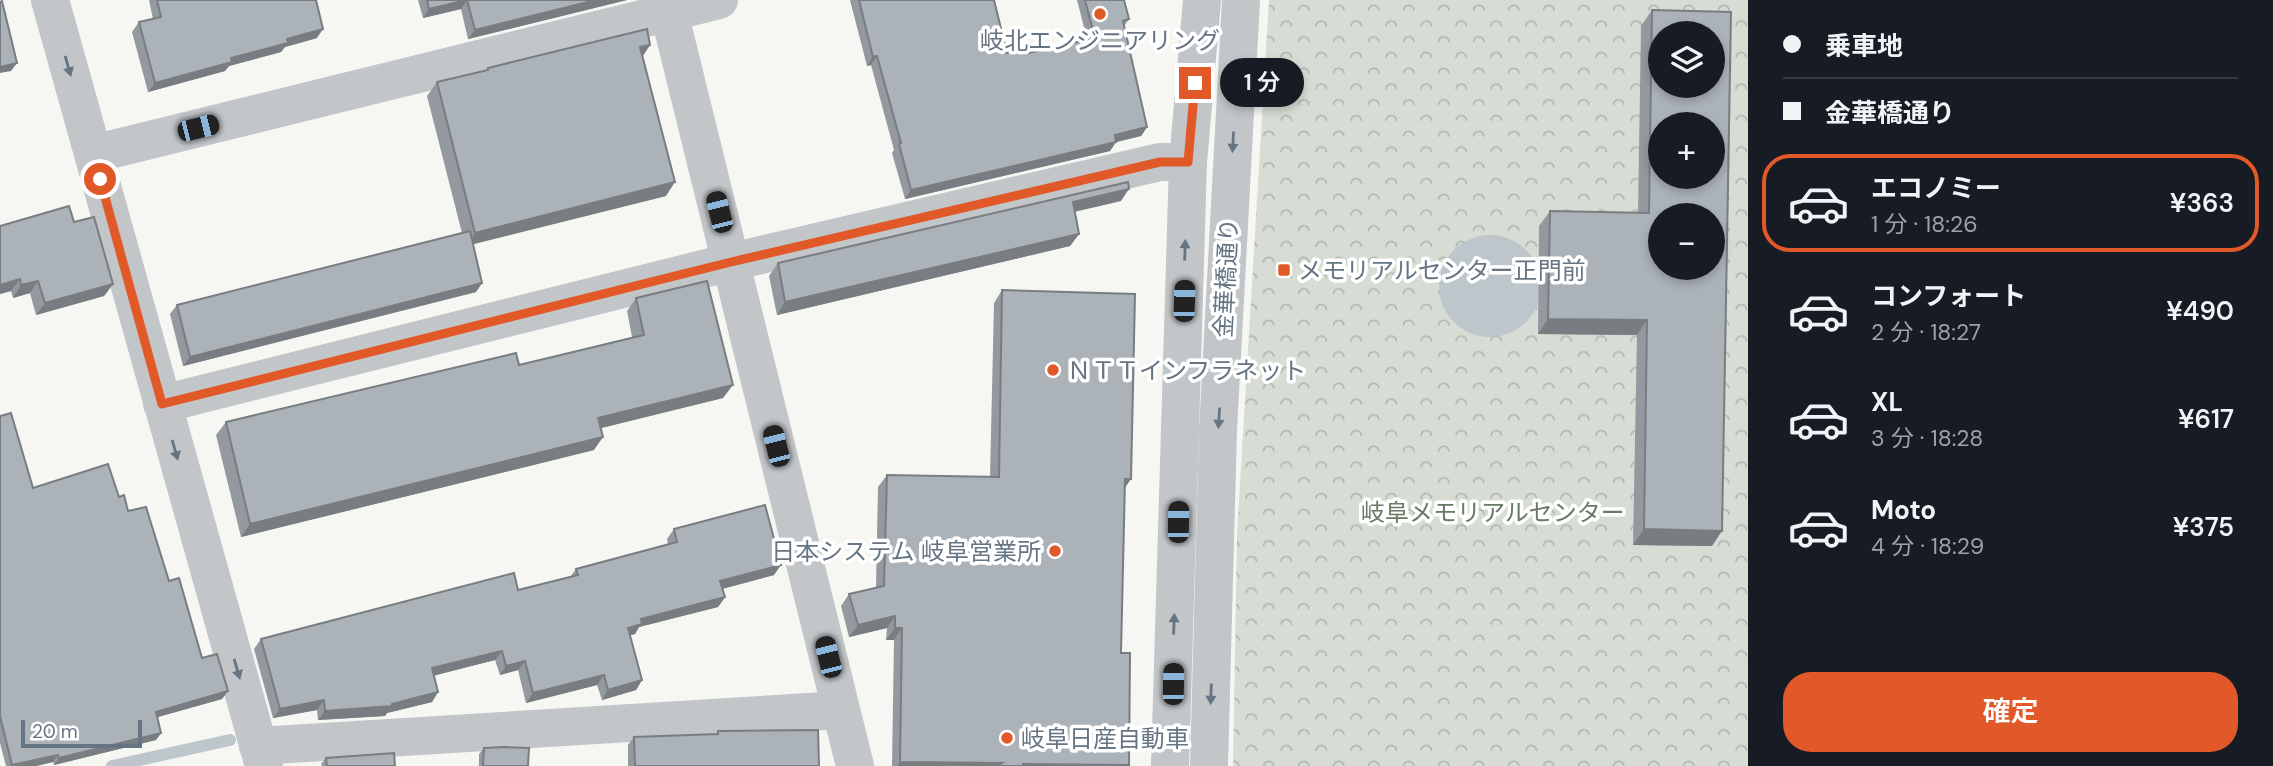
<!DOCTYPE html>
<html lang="ja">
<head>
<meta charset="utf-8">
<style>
	body { margin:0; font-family:"DM Sans","Noto Sans JP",sans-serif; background:#20242c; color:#f1f3f6; height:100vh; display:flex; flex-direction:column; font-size:26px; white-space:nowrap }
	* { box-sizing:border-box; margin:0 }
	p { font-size:23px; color:#9ea1a6 }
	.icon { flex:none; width:38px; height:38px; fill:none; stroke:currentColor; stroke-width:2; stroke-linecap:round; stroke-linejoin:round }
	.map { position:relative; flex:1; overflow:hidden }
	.sheet { display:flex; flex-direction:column; background:#171b24; width:525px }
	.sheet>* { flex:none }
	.banner { display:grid; align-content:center; height:154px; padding:0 35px; background:#171b24 }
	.controls { position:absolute; left:1648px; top:21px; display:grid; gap:14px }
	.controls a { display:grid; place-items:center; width:77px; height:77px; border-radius:50%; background:#171b24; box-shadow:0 4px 10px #0003; font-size:35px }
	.scale { position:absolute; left:21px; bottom:18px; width:121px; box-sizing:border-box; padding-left:7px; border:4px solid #667584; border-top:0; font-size:19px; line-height:24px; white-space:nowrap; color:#667584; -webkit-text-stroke:5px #fff; paint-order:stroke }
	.end { position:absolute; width:32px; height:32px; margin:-16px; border:9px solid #e15928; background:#fff; box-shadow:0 0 0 4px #fff }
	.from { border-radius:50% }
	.bubble { position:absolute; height:49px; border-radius:24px; background:#171b24; box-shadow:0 4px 10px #0003; font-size:23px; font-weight:600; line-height:49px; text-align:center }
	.car { position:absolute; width:21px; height:42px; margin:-21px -10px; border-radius:9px; box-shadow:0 0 5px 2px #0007; background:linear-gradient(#222 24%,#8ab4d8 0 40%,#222 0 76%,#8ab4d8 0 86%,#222 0) }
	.banner b { display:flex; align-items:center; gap:24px; height:66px; font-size:26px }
	.banner b+b { border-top:2px solid #363941 }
	.banner i { width:18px; height:18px; background:#f1f3f6 }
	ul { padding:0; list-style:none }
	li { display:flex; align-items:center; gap:21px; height:98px; margin:0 14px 10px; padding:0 21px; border:4px solid transparent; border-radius:28px }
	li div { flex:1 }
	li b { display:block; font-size:26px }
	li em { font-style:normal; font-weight:600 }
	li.active { border-color:#e15928 }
	li>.icon { width:63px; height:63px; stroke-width:1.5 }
	.cta { display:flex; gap:14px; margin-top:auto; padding:14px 35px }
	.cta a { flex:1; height:80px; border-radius:28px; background:#e15928; color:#fff; font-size:28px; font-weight:600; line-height:80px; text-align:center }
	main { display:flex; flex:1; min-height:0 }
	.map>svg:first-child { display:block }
	.forest { fill:url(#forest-crowns); fill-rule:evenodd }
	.water { fill:#bcc6cb }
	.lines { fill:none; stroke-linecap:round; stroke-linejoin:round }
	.stream { stroke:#bcc6cb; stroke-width:12 }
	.minor { stroke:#c2c6c9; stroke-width:38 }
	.wall { fill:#93999e }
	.shaded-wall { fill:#787d81 }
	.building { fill:#abb2b8; stroke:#787d81; stroke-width:2; fill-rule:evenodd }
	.oneway { fill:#667584 }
	.route { stroke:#e15928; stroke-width:9 }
	.poi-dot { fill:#e15928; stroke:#fff; stroke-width:2.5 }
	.labels { text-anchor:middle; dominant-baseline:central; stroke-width:7; stroke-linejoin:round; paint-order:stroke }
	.poi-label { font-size:24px; fill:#667584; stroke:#fff; text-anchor:start }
	.street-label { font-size:24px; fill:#667584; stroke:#fff }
	.park-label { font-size:24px; fill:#687b64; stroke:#fff }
</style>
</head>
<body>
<main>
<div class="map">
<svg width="1748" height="766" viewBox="0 0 1748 766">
	<defs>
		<pattern id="forest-crowns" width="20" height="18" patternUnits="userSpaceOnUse" patternTransform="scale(1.75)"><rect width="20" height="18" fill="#d7ddd4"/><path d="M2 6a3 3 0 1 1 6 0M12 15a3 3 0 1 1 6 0" fill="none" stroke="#b2b8b2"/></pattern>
	</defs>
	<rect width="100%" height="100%" fill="#f6f6f3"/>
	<path class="forest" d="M1269,0H1748V766H1233L1237,534ZM1661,33H1713V86H1661ZM1661,124H1713V177H1661ZM1661,215H1713V268H1661Z"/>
	<circle class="water" cx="1490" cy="286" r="51"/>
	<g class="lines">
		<path class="stream" d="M112,766L230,740"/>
		<g class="minor">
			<path d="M50,0L264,766"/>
			<path d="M666,0L855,766"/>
			<path d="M93,154L719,0"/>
			<path d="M162,404L731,262L1160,162H1188"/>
			<path d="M258,746L841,710"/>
			<path d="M1170,766L1188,162L1202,0"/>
			<path d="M1209,766L1218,430L1241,0"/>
		</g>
	</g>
	<g class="wall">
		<path d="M149,0H316L317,38L285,47L281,52L229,66L225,71L148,92L132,32L139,22L153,19Z"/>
		<path d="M418,0H627L468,39L461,9L423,18Z"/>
		<path d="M850,0H994L1007,53L1024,54L1087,39L1077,0H1124L1129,19L1124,26L1147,127L1141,136L1116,142L1110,151L905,199L892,153L894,150L871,65L867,66Z"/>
		<path d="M1652,10L1712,546L1633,545L1637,335L1538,334L1539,226L1550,211L1638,213L1641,26Z"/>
		<path d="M650,45L643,56L666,196L473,244L482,283L476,292L183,366L170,314L177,305L462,233L427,96L437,82L486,71L488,68Z"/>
		<path d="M1121,201L1074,212L1079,234L1070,246L777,315L769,276L778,263Z"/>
		<path d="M74,222L113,284L104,296L36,315L30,293L13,298L11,291L0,294Z"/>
		<path d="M1002,290L1125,488L1121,653L1129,766H892L894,640H886L887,628L849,637L841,606L849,594L876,588L878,487L887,475L990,477L994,303Z"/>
		<path d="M636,298L723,398L601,428L594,450L241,537L216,435L226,422L519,365L632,337L627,311Z"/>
		<path d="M0,416L33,488L119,497L169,581L202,658L228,691L222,699L157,717L161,733L156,740L54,765L53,762L36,766H6L0,743Z"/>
		<path d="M674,529L774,575L722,589L725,597L718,607L639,627L635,634L630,635L642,680L636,690L602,700L597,685L526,703L518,670L500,675L495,660L434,675L438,692L432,702L387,713L385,716L318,720L317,710L273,718L254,649L261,639L518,590L571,576L576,569L668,544L667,539Z"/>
		<path d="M718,731L819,766H628V745L634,737L716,734Z"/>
		<path d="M484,748L528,766H479V754Z"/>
		<path d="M326,758L395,766H322L321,764Z"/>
	</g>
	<g class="shaded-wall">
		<path d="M467,0L461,9L423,18L429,9Z"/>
		<path d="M596,0H627L468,39L475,30Z"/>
		<path d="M323,29L317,38L285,47L281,52L229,66L225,71L148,92L155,83L287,39Z"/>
		<path d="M650,45L641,58L640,47Z"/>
		<path d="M877,56L871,65L867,66L873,57Z"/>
		<path d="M17,63L11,71L0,73V67Z"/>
		<path d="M1147,127L1141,136L1108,144L1115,135Z"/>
		<path d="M1116,142L1110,151L905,199L911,190Z"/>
		<path d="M675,182L666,196L466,246L475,233Z"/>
		<path d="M1129,189L1121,201L1064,214L1073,202Z"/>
		<path d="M1079,234L1070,246L777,315L785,302Z"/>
		<path d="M20,279L11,291L0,294V285Z"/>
		<path d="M38,281L30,293L13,298L21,285Z"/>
		<path d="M482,283L476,292L183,366L190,357Z"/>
		<path d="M113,284L104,296L36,315L45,303Z"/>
		<path d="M1548,319L1647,320L1637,335L1538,334Z"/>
		<path d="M733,385L723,398L589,431L598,418Z"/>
		<path d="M603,437L594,450L241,537L250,524Z"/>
		<path d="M1125,479H1131L1122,492Z"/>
		<path d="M1644,529L1722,531L1712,546L1633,545Z"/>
		<path d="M781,565L774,575L714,591L720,581Z"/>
		<path d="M725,597L718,607L639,627L635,634L621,638L628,628L641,619Z"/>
		<path d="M895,616L887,628L849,637L858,625Z"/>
		<path d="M895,628H902L894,640H886Z"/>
		<path d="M502,651L495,660L425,678L432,668Z"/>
		<path d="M525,661L518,670L500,675L506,666Z"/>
		<path d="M604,675L597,685L526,703L533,693Z"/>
		<path d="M642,680L636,690L602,700L608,690Z"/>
		<path d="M228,691L222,699L151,719L156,712Z"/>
		<path d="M438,692L432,702L387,713L385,716L318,720L325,711L392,704Z"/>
		<path d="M324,700L317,710L273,718L280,709Z"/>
		<path d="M161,733L156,740L54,765L59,758Z"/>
		<path d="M58,755L53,762L36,766H12Z"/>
		<path d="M900,762L1002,763L1000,766H897Z"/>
		<path d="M1023,764L1129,765V766H1021Z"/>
	</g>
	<g class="building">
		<path d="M157,0H316L323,29L287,39L288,43L231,58L232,62L155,83L139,22L161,17Z"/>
		<path d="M427,0H596L475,30L467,0L429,9Z"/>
		<path d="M859,0H994L1007,53L1023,49L1024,54L1095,38L1085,0H1124L1129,19L1123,21L1147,127L1115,135L1116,142L911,190L899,144L901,143L877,56L873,57Z"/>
		<path d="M2,1L17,63L0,67V2Z"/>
		<path d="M1652,10L1731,12L1722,531L1644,529L1647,320L1548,319L1550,211L1649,213ZM1661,33H1713V86H1661ZM1661,124H1713V177H1661ZM1661,215H1713V268H1661Z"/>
		<path d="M647,29L650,45L640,47L675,182L475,233L437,82L488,70V68Z"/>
		<path d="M1128,182L1129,189L1073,202L1079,234L785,302L778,263Z"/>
		<path d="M69,206L74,222L94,217L113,284L45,303L38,281L21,285L20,279L0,285V226Z"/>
		<path d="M470,231L482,283L190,357L177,305Z"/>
		<path d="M707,281L733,385L598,418L603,437L250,524L226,422L516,353L519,365L644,335L636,298Z"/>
		<path d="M1002,290L1135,294L1131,479H1125L1121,653H1130L1129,765L1023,764V766H997L1002,763L900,762L902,628H895V616L858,625L849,594L884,586L887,475L999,477Z"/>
		<path d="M11,413L33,488L108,464L119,497L124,495L128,511L146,507L169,581L179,578L202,658L217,654L228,691L156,712L161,733L59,758L58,755L12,765L0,716V416Z"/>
		<path d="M765,505L781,565L720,581L725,597L641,619L642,624L628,628L642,680L608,690L604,675L533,693L525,661L506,666L502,651L432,668L438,692L392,704V706L325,711L324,700L280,709L261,639L514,573L518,590L578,575L576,569L677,542L674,529Z"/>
		<path d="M818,730L819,766H635L634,737L718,734V731H722Z"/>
		<path d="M504,747L529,748L528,766H483L484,748Z"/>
		<path d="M394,753L395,766H327L326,758Z"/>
	</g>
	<defs><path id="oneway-solid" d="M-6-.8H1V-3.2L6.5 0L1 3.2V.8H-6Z" transform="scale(1.75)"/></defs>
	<g class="oneway">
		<use href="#oneway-solid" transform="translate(68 66) rotate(74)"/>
		<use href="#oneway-solid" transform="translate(1233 142) rotate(93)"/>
		<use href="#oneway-solid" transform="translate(1185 250) rotate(-88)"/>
		<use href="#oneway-solid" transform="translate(1219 418) rotate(93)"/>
		<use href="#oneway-solid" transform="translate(175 450) rotate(74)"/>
		<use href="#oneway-solid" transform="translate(1174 624) rotate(-88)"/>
		<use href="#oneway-solid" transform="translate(237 669) rotate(74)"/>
		<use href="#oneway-solid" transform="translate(1211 694) rotate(92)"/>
	</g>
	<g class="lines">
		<path class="route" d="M100,179L162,404L731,262L1160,162H1188L1195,83"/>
	</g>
	<g class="poi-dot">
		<circle cx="1100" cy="14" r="7"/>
		<rect x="1277" y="263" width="14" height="14" rx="3.5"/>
		<circle cx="1053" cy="370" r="7"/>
		<circle cx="1055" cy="551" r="7"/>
		<circle cx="1007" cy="738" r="7"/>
	</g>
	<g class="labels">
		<g class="poi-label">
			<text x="1100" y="40" text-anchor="middle">岐北エンジニアリング</text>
			<text x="1298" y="270">メモリアルセンター正門前</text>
			<text x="1067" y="370">ＮＴＴインフラネット</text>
			<text x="1041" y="551" text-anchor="end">日本システム 岐阜営業所</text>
			<text x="1021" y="738">岐阜日産自動車</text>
		</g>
		<g class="street-label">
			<text transform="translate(1226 278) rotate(-87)">金華橋通り</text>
		</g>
		<g class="park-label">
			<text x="1493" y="512">岐阜メモリアルセンター</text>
		</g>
	</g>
</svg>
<div class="controls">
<a><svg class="icon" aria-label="layers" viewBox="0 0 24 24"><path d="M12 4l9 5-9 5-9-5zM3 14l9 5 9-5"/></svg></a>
<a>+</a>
<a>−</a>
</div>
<div class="scale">20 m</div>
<i class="end from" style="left:100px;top:179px"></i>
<i class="end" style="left:1195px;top:83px"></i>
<div class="bubble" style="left:1220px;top:58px;width:84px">1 分</div>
<i class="car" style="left:198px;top:128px;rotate:76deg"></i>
<i class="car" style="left:719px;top:212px;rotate:346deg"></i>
<i class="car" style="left:1184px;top:301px;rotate:2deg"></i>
<i class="car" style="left:776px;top:446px;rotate:346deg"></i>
<i class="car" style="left:1178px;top:522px;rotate:1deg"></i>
<i class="car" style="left:828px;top:657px;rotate:346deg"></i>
<i class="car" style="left:1173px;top:684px;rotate:1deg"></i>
</div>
<section class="sheet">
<div class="banner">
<b><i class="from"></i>乗車地</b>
<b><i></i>金華橋通り</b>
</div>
<ul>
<li class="active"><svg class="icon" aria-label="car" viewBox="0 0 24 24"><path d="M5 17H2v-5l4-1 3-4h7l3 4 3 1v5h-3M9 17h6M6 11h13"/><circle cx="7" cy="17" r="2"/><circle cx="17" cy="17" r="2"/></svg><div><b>エコノミー</b><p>1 分 · 18:26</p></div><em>¥363</em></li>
<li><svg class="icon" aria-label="car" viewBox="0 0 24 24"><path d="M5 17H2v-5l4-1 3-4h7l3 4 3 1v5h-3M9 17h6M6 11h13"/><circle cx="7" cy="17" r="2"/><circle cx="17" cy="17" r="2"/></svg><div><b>コンフォート</b><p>2 分 · 18:27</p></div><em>¥490</em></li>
<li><svg class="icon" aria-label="car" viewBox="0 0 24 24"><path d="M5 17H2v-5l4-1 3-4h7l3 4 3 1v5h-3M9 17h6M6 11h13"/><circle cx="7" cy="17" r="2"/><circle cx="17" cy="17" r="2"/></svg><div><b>XL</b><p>3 分 · 18:28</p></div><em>¥617</em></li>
<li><svg class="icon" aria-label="car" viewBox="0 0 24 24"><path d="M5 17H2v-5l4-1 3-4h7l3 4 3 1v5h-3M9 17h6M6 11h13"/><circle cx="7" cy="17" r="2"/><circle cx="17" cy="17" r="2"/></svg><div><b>Moto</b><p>4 分 · 18:29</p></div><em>¥375</em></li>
</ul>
<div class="cta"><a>確定</a></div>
</section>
</main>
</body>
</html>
